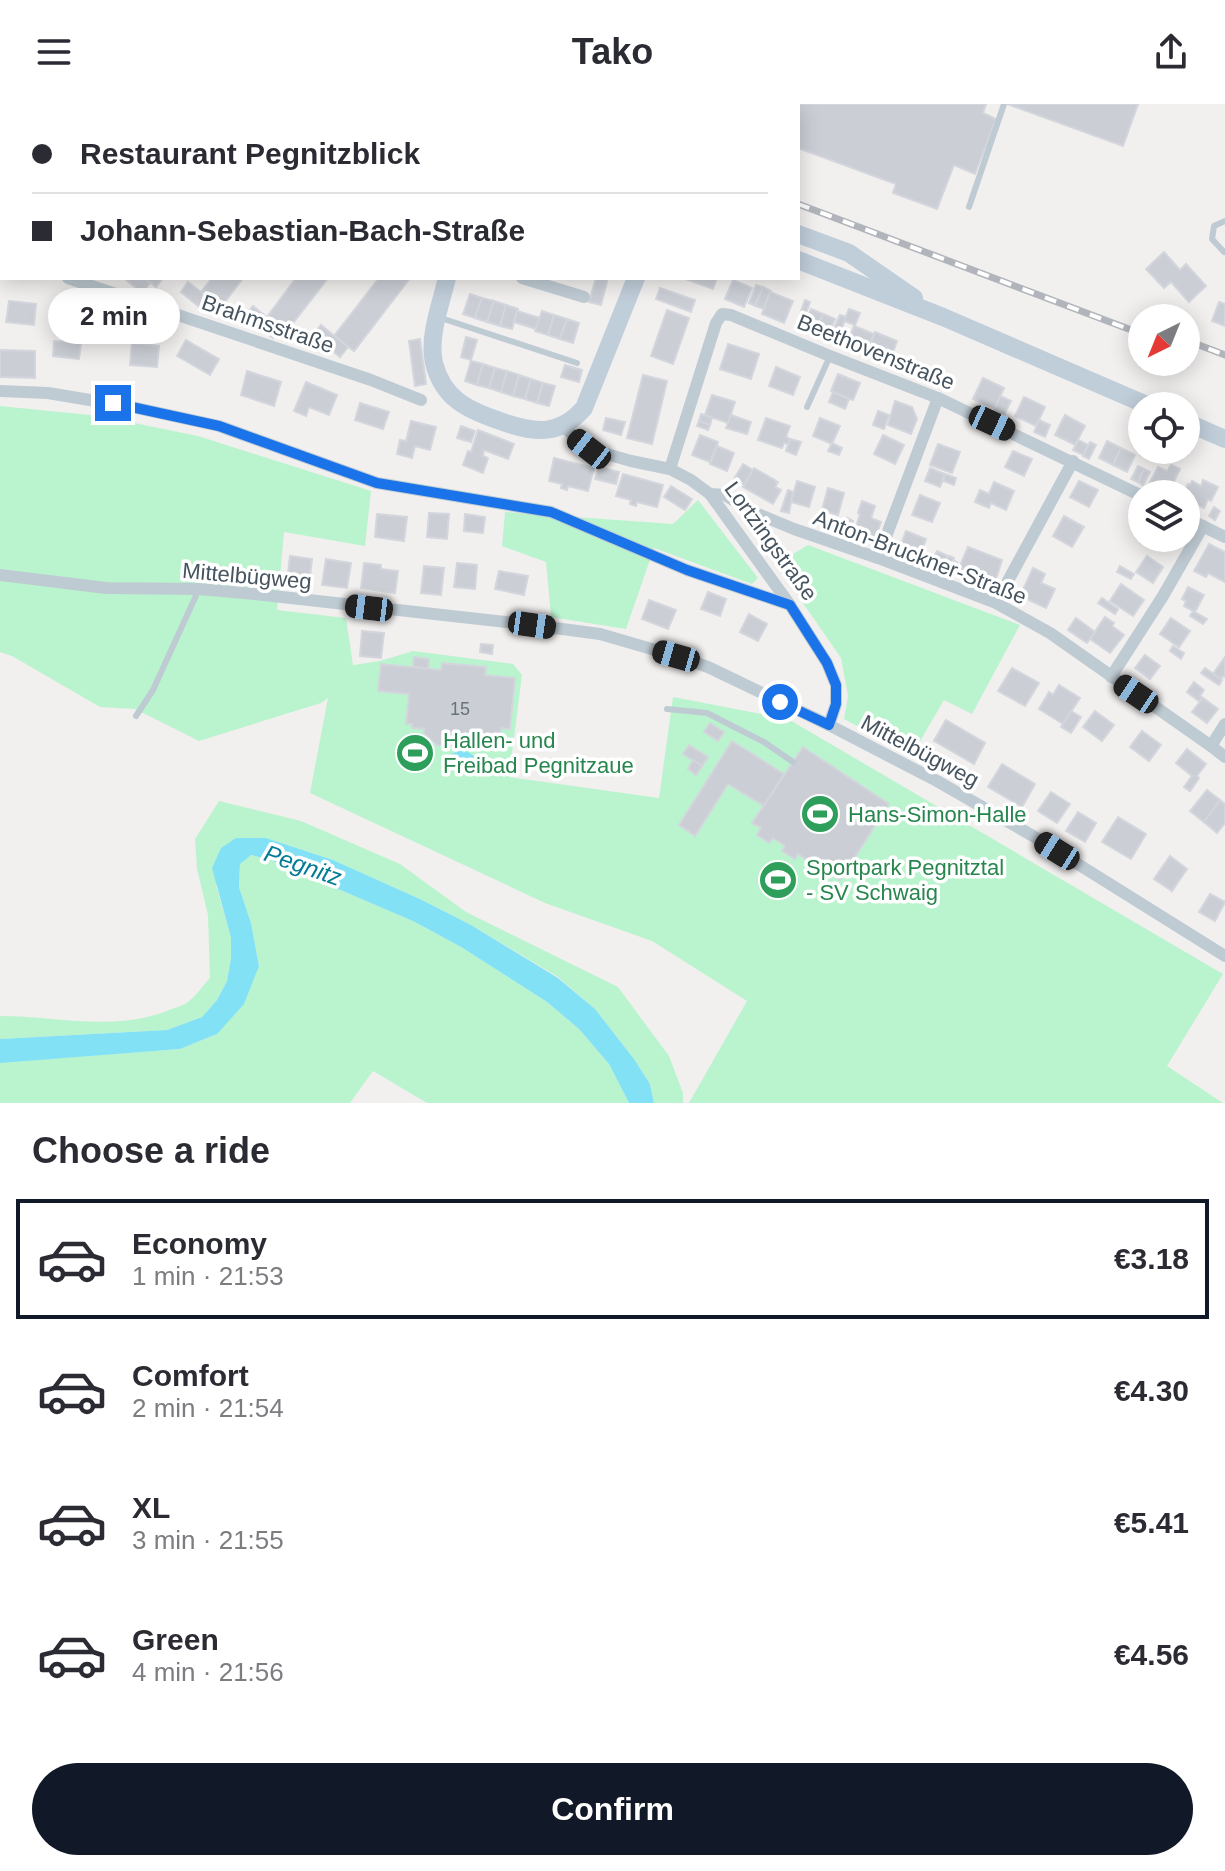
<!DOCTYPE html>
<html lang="en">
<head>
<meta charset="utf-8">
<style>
	body { margin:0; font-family:Arial,sans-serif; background:#f7f7f7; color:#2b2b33; height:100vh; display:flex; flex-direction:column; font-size:30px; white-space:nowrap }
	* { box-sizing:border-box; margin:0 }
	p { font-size:26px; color:#7c7c81 }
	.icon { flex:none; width:44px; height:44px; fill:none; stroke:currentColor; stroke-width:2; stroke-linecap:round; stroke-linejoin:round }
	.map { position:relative; height:999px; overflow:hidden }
	.details { display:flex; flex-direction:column; background:#fff; flex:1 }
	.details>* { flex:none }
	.banner { position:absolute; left:0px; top:0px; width:800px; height:176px; box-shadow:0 4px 20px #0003; display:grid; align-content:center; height:176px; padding:0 32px; background:#fff }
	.needle { width:52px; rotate:223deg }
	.controls { position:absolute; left:1128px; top:200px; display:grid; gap:16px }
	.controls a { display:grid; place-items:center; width:72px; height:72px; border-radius:50%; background:#fff; box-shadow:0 4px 20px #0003; font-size:40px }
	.end { position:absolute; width:36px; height:36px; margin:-18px; border:10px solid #1a73e8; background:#fff; box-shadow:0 0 0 4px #fff }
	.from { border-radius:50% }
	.bubble { position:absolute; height:56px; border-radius:28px; background:#fff; box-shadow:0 4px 20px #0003; font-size:26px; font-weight:600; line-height:56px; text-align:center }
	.car { position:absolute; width:24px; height:48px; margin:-24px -12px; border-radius:10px; box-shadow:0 0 6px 2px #0007; background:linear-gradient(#222 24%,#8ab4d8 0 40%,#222 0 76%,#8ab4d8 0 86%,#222 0) }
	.banner b { display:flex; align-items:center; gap:28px; height:76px; font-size:30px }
	.banner b+b { border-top:2px solid #e1e1e2 }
	.banner i { width:20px; height:20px; background:#2b2b33 }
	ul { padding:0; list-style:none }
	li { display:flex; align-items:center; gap:24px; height:120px; margin:0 16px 12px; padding:0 16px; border:4px solid transparent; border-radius:0px }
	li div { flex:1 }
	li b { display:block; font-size:30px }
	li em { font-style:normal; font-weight:600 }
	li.current { border-color:#111827 }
	li>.icon { width:72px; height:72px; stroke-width:1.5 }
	h2 { padding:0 32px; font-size:36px; line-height:96px }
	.button { display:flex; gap:16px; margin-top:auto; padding:16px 32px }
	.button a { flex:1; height:92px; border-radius:48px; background:#111827; color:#fff; font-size:32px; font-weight:600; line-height:92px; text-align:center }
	header { display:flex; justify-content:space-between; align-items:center; height:104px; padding:0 32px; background:#fff; font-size:36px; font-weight:600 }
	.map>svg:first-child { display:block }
	.green { fill:#baf4ce }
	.water { fill:#83e1f5 }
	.building { fill:#cbcfd5; stroke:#d3d6dc; stroke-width:2 }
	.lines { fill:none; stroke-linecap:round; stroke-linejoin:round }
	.lane { stroke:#bfcbd3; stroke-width:6 }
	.street { stroke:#bfcbd3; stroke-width:12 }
	.secondary { stroke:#c0ceda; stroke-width:18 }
	.rail-casing { stroke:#b1b5bb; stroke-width:7 }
	.rail { stroke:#fff; stroke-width:4; stroke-dasharray:12; stroke-linecap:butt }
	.route { stroke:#1a73e8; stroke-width:10 }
	.labels { text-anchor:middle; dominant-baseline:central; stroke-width:7; stroke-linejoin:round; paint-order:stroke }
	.number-label { font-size:18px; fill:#67737c }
	.street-label { font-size:22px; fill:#46545f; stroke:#fff }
	.leisure-label { font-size:22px; fill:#27864d; stroke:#fff; text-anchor:start }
	.water-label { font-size:24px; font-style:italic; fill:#037c97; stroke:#fff }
</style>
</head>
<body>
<header><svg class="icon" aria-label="menu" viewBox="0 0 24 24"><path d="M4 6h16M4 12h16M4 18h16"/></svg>Tako<svg class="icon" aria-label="share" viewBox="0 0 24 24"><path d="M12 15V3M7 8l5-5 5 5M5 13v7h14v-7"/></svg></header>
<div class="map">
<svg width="1225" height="999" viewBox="0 0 1225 999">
	<rect width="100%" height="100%" fill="#f2efef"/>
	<g class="green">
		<path d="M0,302L100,312L198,332L371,387L365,442L284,428L277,506L346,514L353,561L380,557L413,547L513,560L522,571L509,673L659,694L673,593L788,615L1223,870L1167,962L1223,999H689L747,897L652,837L545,799L310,689L328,594L321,599L199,637L135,605L100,603L12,552L0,548Z"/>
		<path d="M698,396L758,474L752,480L654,444L626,525L551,513L546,458L502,442L505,408L673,420Z"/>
		<path d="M808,441L1020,521L972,610L944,596L912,651L844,615L848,592L841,554L776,460Z"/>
		<path d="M219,697L301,717L400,760L466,808L618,883L669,952L683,989V999H654L650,980L634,955L595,905L558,873L471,821L422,796L333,756L266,734L216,781L231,834V854L227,877L217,896L202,913L167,926L0,935V912C59,912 115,929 172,905C177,903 185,901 189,897C197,891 203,881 210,874L208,811L197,765L195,735Z"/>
		<path d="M250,751L273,757L415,818L461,843L547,898L579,925L609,960L629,999H427L373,967L350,999H0V959L3,958L180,945L217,930L259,862L251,819L239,783L240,760Z"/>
	</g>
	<g class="water">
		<path d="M458,642L463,643V649L467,647L476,654L474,660L470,664L458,659L453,662L447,658V651L457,648Z"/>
		<path d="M236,734H266L333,756L422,796L471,821L558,874L595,905L634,955L650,980L654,999H629L609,960L579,925L547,898L461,843L415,818L273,757L251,751L240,760L239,783L251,819L259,862L244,900L217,930L180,945L0,959V935L167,926L202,913L217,896L227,877L231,854V834L212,764L221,744Z"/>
	</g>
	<g class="building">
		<path d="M134,0H169L170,1L133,2Z"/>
		<path d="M750,0H986L983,9L996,15L975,70L954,61L937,105L893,89L896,80L798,44V2H749Z"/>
		<path d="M1007,0H1138L1123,42Z"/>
		<path d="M1164,148L1180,166L1186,160L1206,182L1189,198L1171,178L1164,184L1146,165Z"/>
		<path d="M124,174H144L150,179L142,189Z"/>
		<path d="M145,174H163L156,183Z"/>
		<path d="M212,174H243L221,203L201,188Z"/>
		<path d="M296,174H328L286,228L267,213Z"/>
		<path d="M379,174H410L354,247L334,232Z"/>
		<path d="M596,174H608L601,201L589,198Z"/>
		<path d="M683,174H717L713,185Z"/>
		<path d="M733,176L752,184L744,203L725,195Z"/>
		<path d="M188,178L216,200L208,210L181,188Z"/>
		<path d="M756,181L763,183L755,202L749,199Z"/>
		<path d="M763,183L771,187L764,205L755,202Z"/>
		<path d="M660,184L695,196L691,208L656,195Z"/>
		<path d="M770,188L793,197L784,219L762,210Z"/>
		<path d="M470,190L482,194L475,214L463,210Z"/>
		<path d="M482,194L494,197L487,218L475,214Z"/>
		<path d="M805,196L810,198L805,212L800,210Z"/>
		<path d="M9,197L36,200L34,221L6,218Z"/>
		<path d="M494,197L506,201L500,222L487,218Z"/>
		<path d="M1219,198L1225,200V222L1212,217Z"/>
		<path d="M58,199L85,201L83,216L57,214Z"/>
		<path d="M506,201L518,205L512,225L500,222Z"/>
		<path d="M253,202L280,224L273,234L245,212Z"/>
		<path d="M811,205L823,210L814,231L799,223L803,215L806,216Z"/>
		<path d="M849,205L860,209L855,221L844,217Z"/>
		<path d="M667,206L689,214L673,260L651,252Z"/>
		<path d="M517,207L540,214L536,225L514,218Z"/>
		<path d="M542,207L554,211L548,231L535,227Z"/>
		<path d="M823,210L835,215L826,236L814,231Z"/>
		<path d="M554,211L567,215L560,235L548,231Z"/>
		<path d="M840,211L846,213L841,227L834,224Z"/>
		<path d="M567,215L579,219L573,239L560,235Z"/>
		<path d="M321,221L348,243L340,253L313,231Z"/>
		<path d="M854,222L874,230L865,252L845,244Z"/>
		<path d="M875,228L897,237L889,259L866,249Z"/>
		<path d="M466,233L477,236L471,256L461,253Z"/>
		<path d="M420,235L426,280L415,282L409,237Z"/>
		<path d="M186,236L219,255L210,271L177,252Z"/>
		<path d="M54,237L81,239L79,255L53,252Z"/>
		<path d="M132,239L159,242L157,263L130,261Z"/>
		<path d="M728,240L759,250L751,275L720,265Z"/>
		<path d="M0,246L35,247V274L0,273Z"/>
		<path d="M471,257L483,260L477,281L465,277Z"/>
		<path d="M483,260L495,264L489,284L477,281Z"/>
		<path d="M565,261L582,266L579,278L561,273Z"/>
		<path d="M776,263L800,273L793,291L769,282Z"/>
		<path d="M495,264L507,267L501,288L489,284Z"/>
		<path d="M247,267L281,278L274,302L241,291Z"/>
		<path d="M507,267L519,271L513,292L501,288Z"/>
		<path d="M838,270L860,279L853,296L831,287Z"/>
		<path d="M519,271L531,275L525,295L513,292Z"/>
		<path d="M643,271L667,277L652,340L627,334Z"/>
		<path d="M983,274L1004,284L995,304L973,295Z"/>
		<path d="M531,275L543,279L537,299L525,295Z"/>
		<path d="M306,278L337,291L329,311L309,303L306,312L294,307Z"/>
		<path d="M543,279L555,282L549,302L537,299Z"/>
		<path d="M833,288L849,295L845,305L829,298Z"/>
		<path d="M712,291L735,298L728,319L705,311Z"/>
		<path d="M1000,292L1011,297L1003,313L993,309Z"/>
		<path d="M1024,293L1045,303L1036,322L1015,312Z"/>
		<path d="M895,297L912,303L917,315L911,330L888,321Z"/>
		<path d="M360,299L389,308L383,325L355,316Z"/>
		<path d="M878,307L889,311L884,325L873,321Z"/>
		<path d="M701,310L712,314L710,321L699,317Z"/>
		<path d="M731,311L751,318L747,330L726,324Z"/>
		<path d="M1065,311L1085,322L1075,341L1055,331Z"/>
		<path d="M606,314L625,318L621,331L603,326Z"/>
		<path d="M766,314L790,322L786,333L790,335L788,340L784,339L782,344L758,336Z"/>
		<path d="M820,314L840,322L832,340L813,332Z"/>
		<path d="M1039,316L1050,321L1045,333L1034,328Z"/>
		<path d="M411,317L436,323L430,346L415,342L412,354L397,350L400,336L406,337Z"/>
		<path d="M699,317L710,321L708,326L697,322Z"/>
		<path d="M461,322L475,327L471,338L457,334Z"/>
		<path d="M478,326L514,340L508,355L484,346L483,352L488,354L483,369L463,361L468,347L471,348Z"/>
		<path d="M700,331L718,338L710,358L692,351Z"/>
		<path d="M883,331L904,341L895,360L874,350Z"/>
		<path d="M790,335L801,338L796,351L786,347Z"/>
		<path d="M1078,336L1088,341L1083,351L1073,346Z"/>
		<path d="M1107,337L1121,344L1113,361L1099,354Z"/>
		<path d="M1090,338L1096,341L1089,355L1083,352Z"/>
		<path d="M832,339L842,344L839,351L828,347Z"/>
		<path d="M938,340L960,348L952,369L930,361Z"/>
		<path d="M717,342L734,349L727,367L710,360Z"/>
		<path d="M1121,344L1135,351L1127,368L1113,361Z"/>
		<path d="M1013,347L1032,355L1024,372L1005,363Z"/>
		<path d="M554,354L594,364L588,387L568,382L567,386L561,384L562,380L549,377Z"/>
		<path d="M743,360L753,366L745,381L734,375Z"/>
		<path d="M1171,361L1180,365L1169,388L1150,378L1158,363L1167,367Z"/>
		<path d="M1138,362L1144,365L1138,378L1131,375Z"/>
		<path d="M599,363L619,368L616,380L595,375Z"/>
		<path d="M754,364L778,378L775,383L781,386L773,400L743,383Z"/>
		<path d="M930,364L945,370L940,383L925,377Z"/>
		<path d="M1144,365L1150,368L1143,381L1138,378Z"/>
		<path d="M623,370L663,381L657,403L637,398L636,402L630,400L631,396L616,392Z"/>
		<path d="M945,370L956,374L954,381L943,377Z"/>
		<path d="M1203,376L1218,383L1211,397L1208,395L1204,404L1186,396V390H1184L1188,380L1190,381L1192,377L1201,382Z"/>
		<path d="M797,377L815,383L809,403L791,398Z"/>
		<path d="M1079,377L1098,386L1089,403L1070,393Z"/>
		<path d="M994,378L1014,387L1006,406L991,399L989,404L975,398L980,386L989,390Z"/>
		<path d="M671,382L692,395L685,406L664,393Z"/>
		<path d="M828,384L844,389L838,411L822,406Z"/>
		<path d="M788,386L793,388L789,409L781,407Z"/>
		<path d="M920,391L940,399L932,418L912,411Z"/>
		<path d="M862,397L875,402L871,414L881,418L874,437L854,429L860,410L858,409Z"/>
		<path d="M1214,403L1220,407L1215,416L1209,412Z"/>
		<path d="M429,409L449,410L447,435L427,433Z"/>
		<path d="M377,410L407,413L404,437L375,433Z"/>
		<path d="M465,410L485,413L483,429L464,427Z"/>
		<path d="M1064,412L1084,423L1072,443L1053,432Z"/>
		<path d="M847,414L853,417L849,427L843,425Z"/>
		<path d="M906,427L926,435L919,454L899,446Z"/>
		<path d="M1209,440L1225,448V478L1208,469L1206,473L1194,467Z"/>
		<path d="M968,443L1002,456L995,478L959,464Z"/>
		<path d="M937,447L948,452L943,463L931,458Z"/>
		<path d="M290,452L312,455L309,481L287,478Z"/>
		<path d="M949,452L954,454L949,465L944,462Z"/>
		<path d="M1147,452L1163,463L1153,479L1136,468Z"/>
		<path d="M326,455L351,459L347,484L322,481Z"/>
		<path d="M953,456L958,459L954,469L948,467Z"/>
		<path d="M364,459L381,461V465L398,467L395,489L361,484Z"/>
		<path d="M457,459L477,461L475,485L454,483Z"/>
		<path d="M424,462L444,464L441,491L421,489Z"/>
		<path d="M1120,462L1134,470L1131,475L1117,468Z"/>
		<path d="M1033,464L1045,470L1041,479L1055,485L1046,504L1020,492Z"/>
		<path d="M499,467L528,472L524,491L495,485Z"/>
		<path d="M1121,480L1144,496L1133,512L1110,497Z"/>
		<path d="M1188,483L1204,491L1195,508L1184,502L1186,497L1182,495Z"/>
		<path d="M708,488L726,495L720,512L701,505Z"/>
		<path d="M1102,494L1118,505L1115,510L1098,499Z"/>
		<path d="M649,496L676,506L668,525L642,515Z"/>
		<path d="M1193,507L1207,515L1203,520L1190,512Z"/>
		<path d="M749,510L767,520L758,537L740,528Z"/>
		<path d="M1105,513L1114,519L1112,522L1124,531L1110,549L1090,535Z"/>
		<path d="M1076,514L1095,528L1087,539L1068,526Z"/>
		<path d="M1171,514L1190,527L1179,543L1160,530Z"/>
		<path d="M362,527L384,529L381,554L360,552Z"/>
		<path d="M481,540L493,541L492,550L480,548Z"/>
		<path d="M1173,542L1184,549L1181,555L1170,547Z"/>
		<path d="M1145,551L1160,562L1150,575L1135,564Z"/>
		<path d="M414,553L429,555L428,565L413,563Z"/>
		<path d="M1225,553V573L1223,572L1221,575L1213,570Z"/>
		<path d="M442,559L486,563L485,571L515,574L510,625L501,624L500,634L480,631L478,642L474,646L466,645L463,643L437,641L424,629V625L412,624V620H406L409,590L378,587L381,560L441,566Z"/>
		<path d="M1012,564L1039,579L1025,602L998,587Z"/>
		<path d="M1205,564L1222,576L1219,581L1201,569Z"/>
		<path d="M1194,578L1204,586L1200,592L1203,594L1200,598L1187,588Z"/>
		<path d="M1059,581L1080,594L1063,620L1039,605L1049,588L1053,591Z"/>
		<path d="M1203,594L1218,605L1207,619L1192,608Z"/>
		<path d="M1071,607L1081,613L1071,629L1061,623Z"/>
		<path d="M1095,607L1114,621L1102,637L1083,623Z"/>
		<path d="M946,616L985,639L974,660L934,637Z"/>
		<path d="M710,619L724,628L718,637L704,628Z"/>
		<path d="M1142,627L1161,641L1149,657L1130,643Z"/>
		<path d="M732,637L784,670L764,702L728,680L695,732L679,721Z"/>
		<path d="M689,641L708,653L702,662L683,650Z"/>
		<path d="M803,643L889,700L840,776L825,766L821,771L809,763L811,759L798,750L795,755L782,747L785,742L773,734L769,739L757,731L761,724L752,719Z"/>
		<path d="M1187,645L1206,660L1197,672L1199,674L1190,687L1184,683L1192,672L1176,659Z"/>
		<path d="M693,656L702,662L696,671L688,665Z"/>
		<path d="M1002,660L1035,680L1022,703L988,683Z"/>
		<path d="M1207,686L1220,696L1204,718L1190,707Z"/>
		<path d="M1051,688L1070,700L1057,719L1038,707Z"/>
		<path d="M1220,696L1225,700V719L1217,729L1204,718Z"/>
		<path d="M1078,708L1096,719L1085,738L1066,727Z"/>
		<path d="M1118,713L1146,730L1131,755L1102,738Z"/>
		<path d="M1170,752L1187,765L1172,787L1154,775Z"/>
		<path d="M1210,790L1225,798L1215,817L1199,808Z"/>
	</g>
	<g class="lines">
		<g class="lane">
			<path d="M969,103L1004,0"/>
			<path d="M1224,148L1212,135L1214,122L1225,117"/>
			<path d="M441,214L577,259"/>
			<path d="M807,303L830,252"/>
			<path d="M667,605L707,609L764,638L793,658"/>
			<path d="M136,612L153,586L199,485"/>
		</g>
		<g class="street">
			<path d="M0,7H2"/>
			<path d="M0,152H2"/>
			<path d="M68,174L371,276L421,296"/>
			<path d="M522,174L584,193"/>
			<path d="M0,287L48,289L132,303L219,322L377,379L551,408L687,466L790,501"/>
			<path d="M563,321L575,334L589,345L631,357L670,365L691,376L710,390L790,501L827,559L836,581V600L829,621"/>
			<path d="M670,365L716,219L722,210L731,211L830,252L938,294L1142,392"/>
			<path d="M710,390L725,391L753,408L794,425L878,454L996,499L1050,529L1211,642L1225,653"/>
			<path d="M1186,414L1225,433"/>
			<path d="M878,454L938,294"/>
			<path d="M0,471L106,484L199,485L255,490L532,521L600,530L676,552L708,563L829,621L937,677L1033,732L1225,852"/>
			<path d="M996,499L1073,357"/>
			<path d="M1111,573L1163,492L1203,422"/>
			<path d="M1211,642L1225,620"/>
		</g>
		<g class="secondary">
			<path d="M404,0L416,2"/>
			<path d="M702,2V0"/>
			<path d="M798,130L849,149L914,194"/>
			<path d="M798,156L943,213L1149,302"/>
			<path d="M447,174C441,200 428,232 434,259C443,295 468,306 500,317C533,329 559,333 584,304L636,174"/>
			<path d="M1186,318L1225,335"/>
		</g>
		<g class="rail-casing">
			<g id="rail">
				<path d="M521,0L527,2"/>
				<path d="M551,0L557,2"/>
				<path d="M798,100L1142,230"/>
				<path d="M1186,236L1225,251"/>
			</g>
		</g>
		<use href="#rail" class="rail"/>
	</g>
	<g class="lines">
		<path class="route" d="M113,299L219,322L377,379L551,408L687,466L790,501L827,559L836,581V600L829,621L780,598"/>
	</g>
	<defs>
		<g id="stadium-disc" transform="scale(2)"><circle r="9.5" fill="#2e9e5b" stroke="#fff"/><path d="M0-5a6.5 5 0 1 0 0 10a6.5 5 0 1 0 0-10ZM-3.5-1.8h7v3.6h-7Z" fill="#fff"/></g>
	</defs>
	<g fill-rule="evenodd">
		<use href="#stadium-disc" x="415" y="649"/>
		<use href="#stadium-disc" x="820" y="710"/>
		<use href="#stadium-disc" x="778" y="776"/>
	</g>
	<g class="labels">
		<g class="number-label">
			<text x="460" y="605">15</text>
		</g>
		<g class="street-label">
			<text transform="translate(268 220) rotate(19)">Brahmsstraße</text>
			<text transform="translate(876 248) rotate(22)">Beethovenstraße</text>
			<text transform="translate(771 437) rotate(54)">Lortzingstraße</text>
			<text transform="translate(920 453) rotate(21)">Anton-Bruckner-Straße</text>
			<text transform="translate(247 472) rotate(5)">Mittelbügweg</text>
			<text transform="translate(920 647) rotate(28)">Mittelbügweg</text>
		</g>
		<g class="leisure-label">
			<text x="443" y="636">Hallen- und<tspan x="443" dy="25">Freibad Pegnitzaue</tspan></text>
			<text x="848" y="710">Hans-Simon-Halle</text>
			<text x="806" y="763">Sportpark Pegnitztal<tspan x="806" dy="25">- SV Schwaig</tspan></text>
		</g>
		<g class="water-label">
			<text transform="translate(303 761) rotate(19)">Pegnitz</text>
		</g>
	</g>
</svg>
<div class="controls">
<a><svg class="needle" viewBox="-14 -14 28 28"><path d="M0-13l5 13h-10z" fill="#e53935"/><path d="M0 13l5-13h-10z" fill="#7c7c81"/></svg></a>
<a><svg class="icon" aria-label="locate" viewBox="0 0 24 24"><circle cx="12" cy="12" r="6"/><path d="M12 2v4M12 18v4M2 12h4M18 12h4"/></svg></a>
<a><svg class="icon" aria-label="layers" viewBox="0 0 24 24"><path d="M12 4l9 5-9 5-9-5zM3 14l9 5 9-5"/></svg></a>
</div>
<i class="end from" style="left:780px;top:598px"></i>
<i class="end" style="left:113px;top:299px"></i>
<div class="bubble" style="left:48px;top:184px;width:132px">2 min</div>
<i class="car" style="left:992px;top:319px;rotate:115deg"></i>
<i class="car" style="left:589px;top:345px;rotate:308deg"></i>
<i class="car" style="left:369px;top:504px;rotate:277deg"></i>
<i class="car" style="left:532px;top:521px;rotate:98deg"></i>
<i class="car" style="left:676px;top:552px;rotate:286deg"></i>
<i class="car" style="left:1136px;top:590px;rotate:304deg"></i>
<i class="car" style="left:1057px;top:747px;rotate:302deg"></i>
<div class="banner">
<b><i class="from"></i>Restaurant Pegnitzblick</b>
<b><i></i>Johann-Sebastian-Bach-Straße</b>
</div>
</div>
<section class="details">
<h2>Choose a ride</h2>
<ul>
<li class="current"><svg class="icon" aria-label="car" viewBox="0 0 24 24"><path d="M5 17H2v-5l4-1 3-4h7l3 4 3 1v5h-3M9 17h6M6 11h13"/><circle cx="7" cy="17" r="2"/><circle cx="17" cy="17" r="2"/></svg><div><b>Economy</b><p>1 min · 21:53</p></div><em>€3.18</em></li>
<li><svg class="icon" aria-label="car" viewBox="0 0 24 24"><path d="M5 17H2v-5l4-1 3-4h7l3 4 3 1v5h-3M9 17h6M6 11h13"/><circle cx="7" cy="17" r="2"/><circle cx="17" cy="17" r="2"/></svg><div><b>Comfort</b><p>2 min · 21:54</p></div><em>€4.30</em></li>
<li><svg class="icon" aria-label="car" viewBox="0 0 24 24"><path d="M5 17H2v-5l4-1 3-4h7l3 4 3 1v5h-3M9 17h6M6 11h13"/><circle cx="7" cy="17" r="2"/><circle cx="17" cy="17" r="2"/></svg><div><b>XL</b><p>3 min · 21:55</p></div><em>€5.41</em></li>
<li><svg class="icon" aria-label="car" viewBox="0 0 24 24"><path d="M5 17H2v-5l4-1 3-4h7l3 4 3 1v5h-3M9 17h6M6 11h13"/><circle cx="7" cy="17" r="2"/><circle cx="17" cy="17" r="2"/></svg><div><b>Green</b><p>4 min · 21:56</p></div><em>€4.56</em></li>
</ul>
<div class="button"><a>Confirm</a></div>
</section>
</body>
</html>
